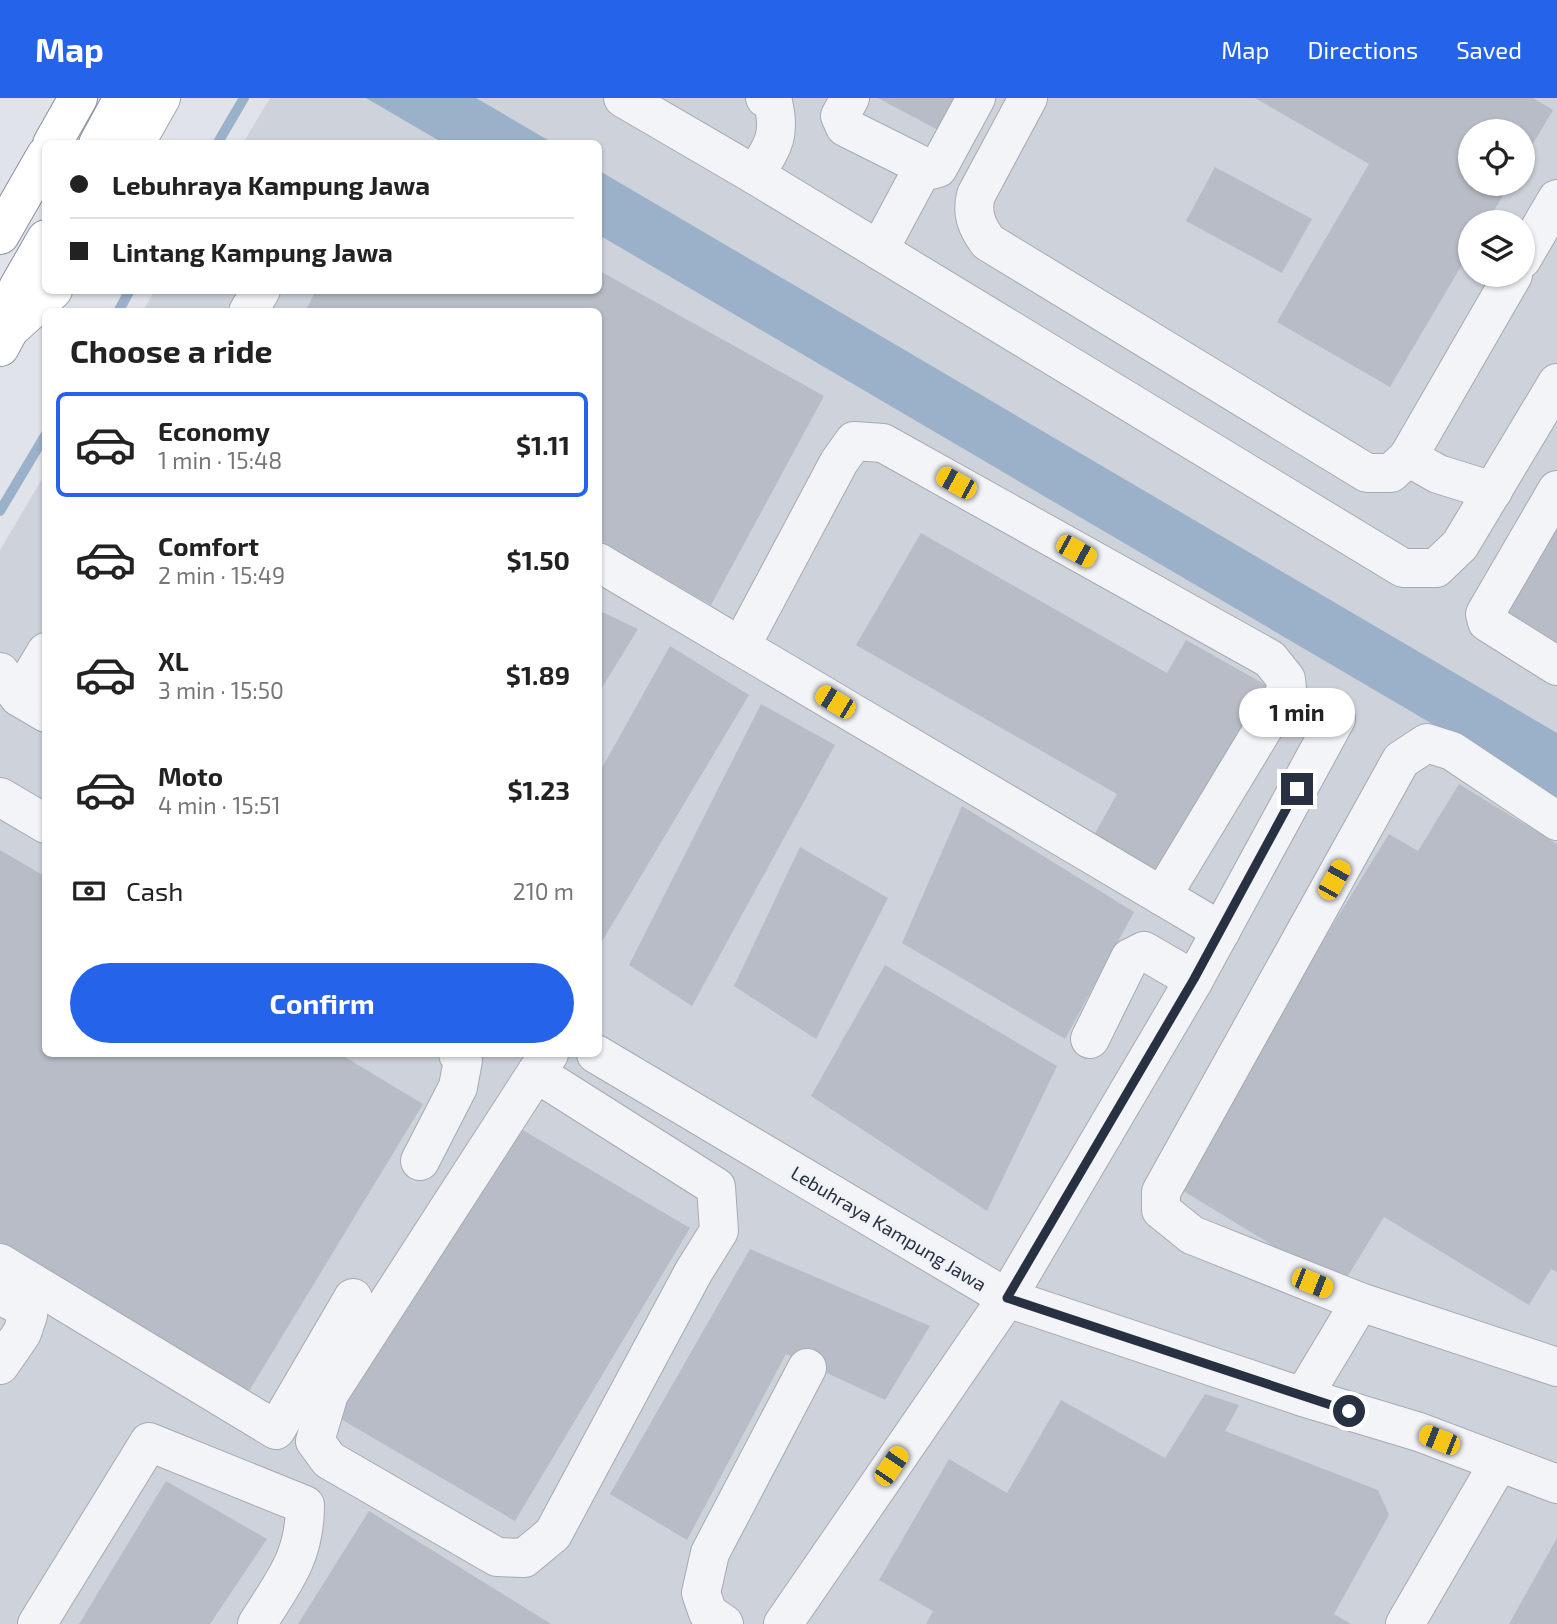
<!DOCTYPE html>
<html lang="en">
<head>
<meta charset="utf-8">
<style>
	body { margin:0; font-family:"Exo 2",sans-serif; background:#f6f6f6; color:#222; height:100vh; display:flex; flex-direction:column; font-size:26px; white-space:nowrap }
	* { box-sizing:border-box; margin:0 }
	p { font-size:23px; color:#767676 }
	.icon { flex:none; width:38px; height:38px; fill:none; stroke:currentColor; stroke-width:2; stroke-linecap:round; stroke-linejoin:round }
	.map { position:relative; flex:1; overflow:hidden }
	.sheet { position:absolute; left:42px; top:210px; width:560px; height:749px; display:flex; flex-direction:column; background:#fff; border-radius:10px; box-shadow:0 2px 5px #0004 }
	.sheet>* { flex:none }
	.guide { position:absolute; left:42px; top:42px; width:560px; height:154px; border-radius:10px; box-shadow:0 2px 5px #0004; display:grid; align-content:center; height:154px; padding:0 28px; background:#fff }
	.fabs { position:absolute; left:1458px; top:21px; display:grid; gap:14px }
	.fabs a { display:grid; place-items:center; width:77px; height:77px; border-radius:50%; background:#fff; box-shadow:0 2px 5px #0004; font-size:35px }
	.end { position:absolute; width:32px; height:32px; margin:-16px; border:9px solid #283141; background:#fff; box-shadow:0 0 0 4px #fff }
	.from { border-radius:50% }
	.bubble { position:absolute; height:49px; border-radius:24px; background:#fff; box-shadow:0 2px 5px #0004; font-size:23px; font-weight:700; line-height:49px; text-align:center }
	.car { position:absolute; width:21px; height:42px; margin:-21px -10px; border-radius:9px; box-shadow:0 0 5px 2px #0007; background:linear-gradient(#f5c518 24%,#345 0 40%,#f5c518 0 76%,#345 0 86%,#f5c518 0) }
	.guide b { display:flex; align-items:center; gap:24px; height:66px; font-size:26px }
	.guide b+b { border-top:2px solid #e0e0e0 }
	.guide i { width:18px; height:18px; background:#222 }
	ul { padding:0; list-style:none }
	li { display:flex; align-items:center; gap:21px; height:105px; margin:0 14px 10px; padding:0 14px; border:4px solid transparent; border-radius:10px }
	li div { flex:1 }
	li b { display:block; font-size:26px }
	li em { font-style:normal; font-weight:700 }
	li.on { border-color:#2563eb }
	li>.icon { width:63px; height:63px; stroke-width:1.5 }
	h2 { padding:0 28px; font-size:32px; line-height:84px }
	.pay { display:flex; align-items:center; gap:18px; height:77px; padding:0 28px; font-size:26px }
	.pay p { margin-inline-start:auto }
	.action { display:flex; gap:14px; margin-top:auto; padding:14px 28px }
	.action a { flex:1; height:80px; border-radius:42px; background:#2563eb; color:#fff; font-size:28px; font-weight:700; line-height:80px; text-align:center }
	header { display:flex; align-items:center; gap:42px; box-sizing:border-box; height:98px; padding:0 35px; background:#2563eb; color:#fff }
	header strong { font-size:33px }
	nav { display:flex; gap:38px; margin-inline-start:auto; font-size:24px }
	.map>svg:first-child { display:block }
	.built { fill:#ced2db; fill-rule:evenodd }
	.water { fill:#9bb1c9 }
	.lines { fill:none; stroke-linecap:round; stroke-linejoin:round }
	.stream { stroke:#9bb1c9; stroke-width:10 }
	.building { fill:#b7bcc6 }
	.minor-casing { stroke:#a5aab3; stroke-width:40 }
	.major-casing { stroke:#9fa7b5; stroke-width:40 }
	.highway-casing { stroke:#8791a0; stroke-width:40 }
	.minor { stroke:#f3f4f7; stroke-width:38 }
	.major { stroke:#fff; stroke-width:38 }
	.highway { stroke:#fff; stroke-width:38 }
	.route { stroke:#283141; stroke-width:9 }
	.labels { text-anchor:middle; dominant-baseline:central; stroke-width:6; stroke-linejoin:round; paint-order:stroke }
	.street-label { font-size:19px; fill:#283141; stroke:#f0f2f7 }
</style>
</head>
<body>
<header>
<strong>Map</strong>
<nav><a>Map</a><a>Directions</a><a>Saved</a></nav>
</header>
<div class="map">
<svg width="1557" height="1526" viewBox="0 0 1557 1526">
	<rect width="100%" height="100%" fill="#e0e3e9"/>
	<path class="built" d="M270,0H1557V1526H0V452L45,376L46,956H598V214L143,213L155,192H598V46L243,45ZM1470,33H1522V86H1470ZM1470,124H1522V177H1470Z"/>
	<g class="water">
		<path d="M366,0H476L553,45H443Z"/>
		<path d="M598,72L1557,635V699L599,137Z"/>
	</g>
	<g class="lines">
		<g class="stream">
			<path d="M217,46L244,0"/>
			<path d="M118,214L130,192"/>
			<path d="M0,413L46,336"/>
		</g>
	</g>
	<g class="building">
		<path d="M878,0H969L949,38Z"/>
		<path d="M1255,0H1533L1553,12L1522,64V33H1470V86H1510L1487,124H1470V153L1390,289L1277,224L1369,66Z"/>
		<path d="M1215,69L1312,121L1282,175L1186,123Z"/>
		<path d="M598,172L824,298L711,507L598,441V214H305L316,192H598Z"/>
		<path d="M1557,419V550L1500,518Z"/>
		<path d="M921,435L1167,575L1186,542L1278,594L1169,782L1093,739L1117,696L856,547Z"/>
		<path d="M598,512L638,531L598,596Z"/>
		<path d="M670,548L749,597L601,845L598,843V677Z"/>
		<path d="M761,606L835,647L692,908L629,867Z"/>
		<path d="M1459,686L1557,746V1174L1551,1171L1529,1207L1384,1119L1341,1189L1172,1086L1389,736L1418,753Z"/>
		<path d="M962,708L1134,814L1065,941L902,845Z"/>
		<path d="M800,749L888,800L816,941L734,888Z"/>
		<path d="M0,752L46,779V956H340L423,1006L249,1293L0,1144Z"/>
		<path d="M885,867L1057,968L987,1113L811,998Z"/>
		<path d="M509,1024L690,1130L515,1423L334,1317Z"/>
		<path d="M750,1151L930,1228L885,1302L786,1256L687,1442L610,1396Z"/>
		<path d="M1205,1296L1239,1307L1225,1333L1378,1392L1389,1417L1334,1516L1351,1526H926L933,1513L879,1482L949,1361L1007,1395L1061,1302L1165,1360Z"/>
		<path d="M166,1383L267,1441L210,1526H79Z"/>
		<path d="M369,1413L551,1526H298Z"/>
		<path d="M1557,1440V1526H1509Z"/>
	</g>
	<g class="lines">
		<g class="minor-casing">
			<g id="minor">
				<path d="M623,0L755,77L1403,470H1436L1460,447L1557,285"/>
				<path d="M850,0L840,18L845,29L931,72L938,70L976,0"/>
				<path d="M1028,0L976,97C971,116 977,129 988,144L1367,375H1391L1408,359L1438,376L1493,393"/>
				<path d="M755,77C773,48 781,38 773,4L765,0"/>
				<path d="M879,152L923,70"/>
				<path d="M1522,161L1557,101"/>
				<path d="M248,214L261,192"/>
				<path d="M1408,359L1513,177"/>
				<path d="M1557,392L1485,516L1487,524L1557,568"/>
				<path d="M598,464L1221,833"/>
				<path d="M741,548L839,364L854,343L883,345L1270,561L1286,581L1287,591L1162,798"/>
				<path d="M0,574L19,599L46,615"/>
				<path d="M19,599L46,554"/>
				<path d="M0,699L46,726"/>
				<path d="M1557,723L1452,653L1427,645L1401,662L1161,1094V1112L1192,1137L1360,1204L1557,1269"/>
				<path d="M1090,941L1130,860L1144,853L1194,882"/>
				<path d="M596,956L1007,1200L1303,1299L1419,1334L1557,1386"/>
				<path d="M536,975L716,1089L719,1133L694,1173L553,1436L524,1460L497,1459L329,1362L315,1343L329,1296L536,975L549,956"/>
				<path d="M420,1063L458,989L463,962L458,956"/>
				<path d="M0,1165L276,1332L353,1200"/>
				<path d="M0,1197L17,1206L28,1217L22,1235L0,1267"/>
				<path d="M1303,1299L1360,1204"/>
				<path d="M37,1526L149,1344L305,1407C305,1459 284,1483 257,1526"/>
				<path d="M724,1526L708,1515L701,1495L710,1455L807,1270"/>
				<path d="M783,1526L1007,1200L1194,882L1336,621"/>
				<path d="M1405,1526L1498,1366"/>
			</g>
		</g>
		<g class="major-casing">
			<g id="major">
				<path d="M135,46L161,0"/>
				<path d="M9,232L53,192"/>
			</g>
		</g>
		<g class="highway-casing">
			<g id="highway">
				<path d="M52,46L78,0"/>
				<path d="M98,46L123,0"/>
				<path d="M0,137L46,57"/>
				<path d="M0,249L9,232L18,190L46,141"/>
			</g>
		</g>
		<use href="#minor" class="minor"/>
		<use href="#major" class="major"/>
		<use href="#highway" class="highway"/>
	</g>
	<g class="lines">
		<path class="route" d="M1297,691L1194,881L1007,1200L1349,1313"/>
	</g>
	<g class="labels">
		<g class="street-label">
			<text transform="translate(889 1130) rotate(31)">Lebuhraya Kampung Jawa</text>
		</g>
	</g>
</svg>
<div class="fabs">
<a><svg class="icon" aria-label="locate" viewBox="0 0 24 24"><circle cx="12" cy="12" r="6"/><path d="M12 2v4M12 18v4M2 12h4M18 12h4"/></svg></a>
<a><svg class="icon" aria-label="layers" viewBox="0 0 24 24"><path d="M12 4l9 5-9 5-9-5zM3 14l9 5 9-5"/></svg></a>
</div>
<i class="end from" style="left:1349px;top:1313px"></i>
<i class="end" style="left:1297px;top:691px"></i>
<div class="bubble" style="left:1239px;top:590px;width:116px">1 min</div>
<i class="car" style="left:956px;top:385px;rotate:299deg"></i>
<i class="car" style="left:1076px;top:453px;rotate:119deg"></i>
<i class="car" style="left:835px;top:604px;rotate:301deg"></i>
<i class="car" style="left:1334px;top:782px;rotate:29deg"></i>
<i class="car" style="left:1312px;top:1185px;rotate:112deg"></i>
<i class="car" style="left:1439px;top:1342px;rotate:292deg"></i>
<i class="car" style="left:891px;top:1368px;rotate:34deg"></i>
<div class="guide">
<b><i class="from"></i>Lebuhraya Kampung Jawa</b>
<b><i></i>Lintang Kampung Jawa</b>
</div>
<section class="sheet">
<h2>Choose a ride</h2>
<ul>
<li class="on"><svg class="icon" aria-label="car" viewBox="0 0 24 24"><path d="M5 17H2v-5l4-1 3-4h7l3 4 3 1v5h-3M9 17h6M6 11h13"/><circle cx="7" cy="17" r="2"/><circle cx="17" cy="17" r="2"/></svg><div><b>Economy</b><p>1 min · 15:48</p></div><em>$1.11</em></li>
<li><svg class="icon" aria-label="car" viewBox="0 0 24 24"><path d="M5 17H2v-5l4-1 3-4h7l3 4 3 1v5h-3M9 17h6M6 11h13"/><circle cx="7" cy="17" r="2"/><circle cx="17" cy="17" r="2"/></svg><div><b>Comfort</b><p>2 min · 15:49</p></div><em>$1.50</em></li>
<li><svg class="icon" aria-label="car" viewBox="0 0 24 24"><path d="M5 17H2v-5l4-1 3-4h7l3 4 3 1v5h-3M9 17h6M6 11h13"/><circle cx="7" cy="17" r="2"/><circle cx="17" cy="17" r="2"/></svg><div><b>XL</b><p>3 min · 15:50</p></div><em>$1.89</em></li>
<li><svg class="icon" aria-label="car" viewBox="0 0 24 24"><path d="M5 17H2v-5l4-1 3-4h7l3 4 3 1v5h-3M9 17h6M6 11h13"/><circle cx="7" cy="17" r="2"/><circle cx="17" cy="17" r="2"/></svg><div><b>Moto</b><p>4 min · 15:51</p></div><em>$1.23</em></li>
</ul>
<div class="pay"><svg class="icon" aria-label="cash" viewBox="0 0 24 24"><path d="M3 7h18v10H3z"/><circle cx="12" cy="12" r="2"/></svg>Cash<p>210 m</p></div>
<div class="action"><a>Confirm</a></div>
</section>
</div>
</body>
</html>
